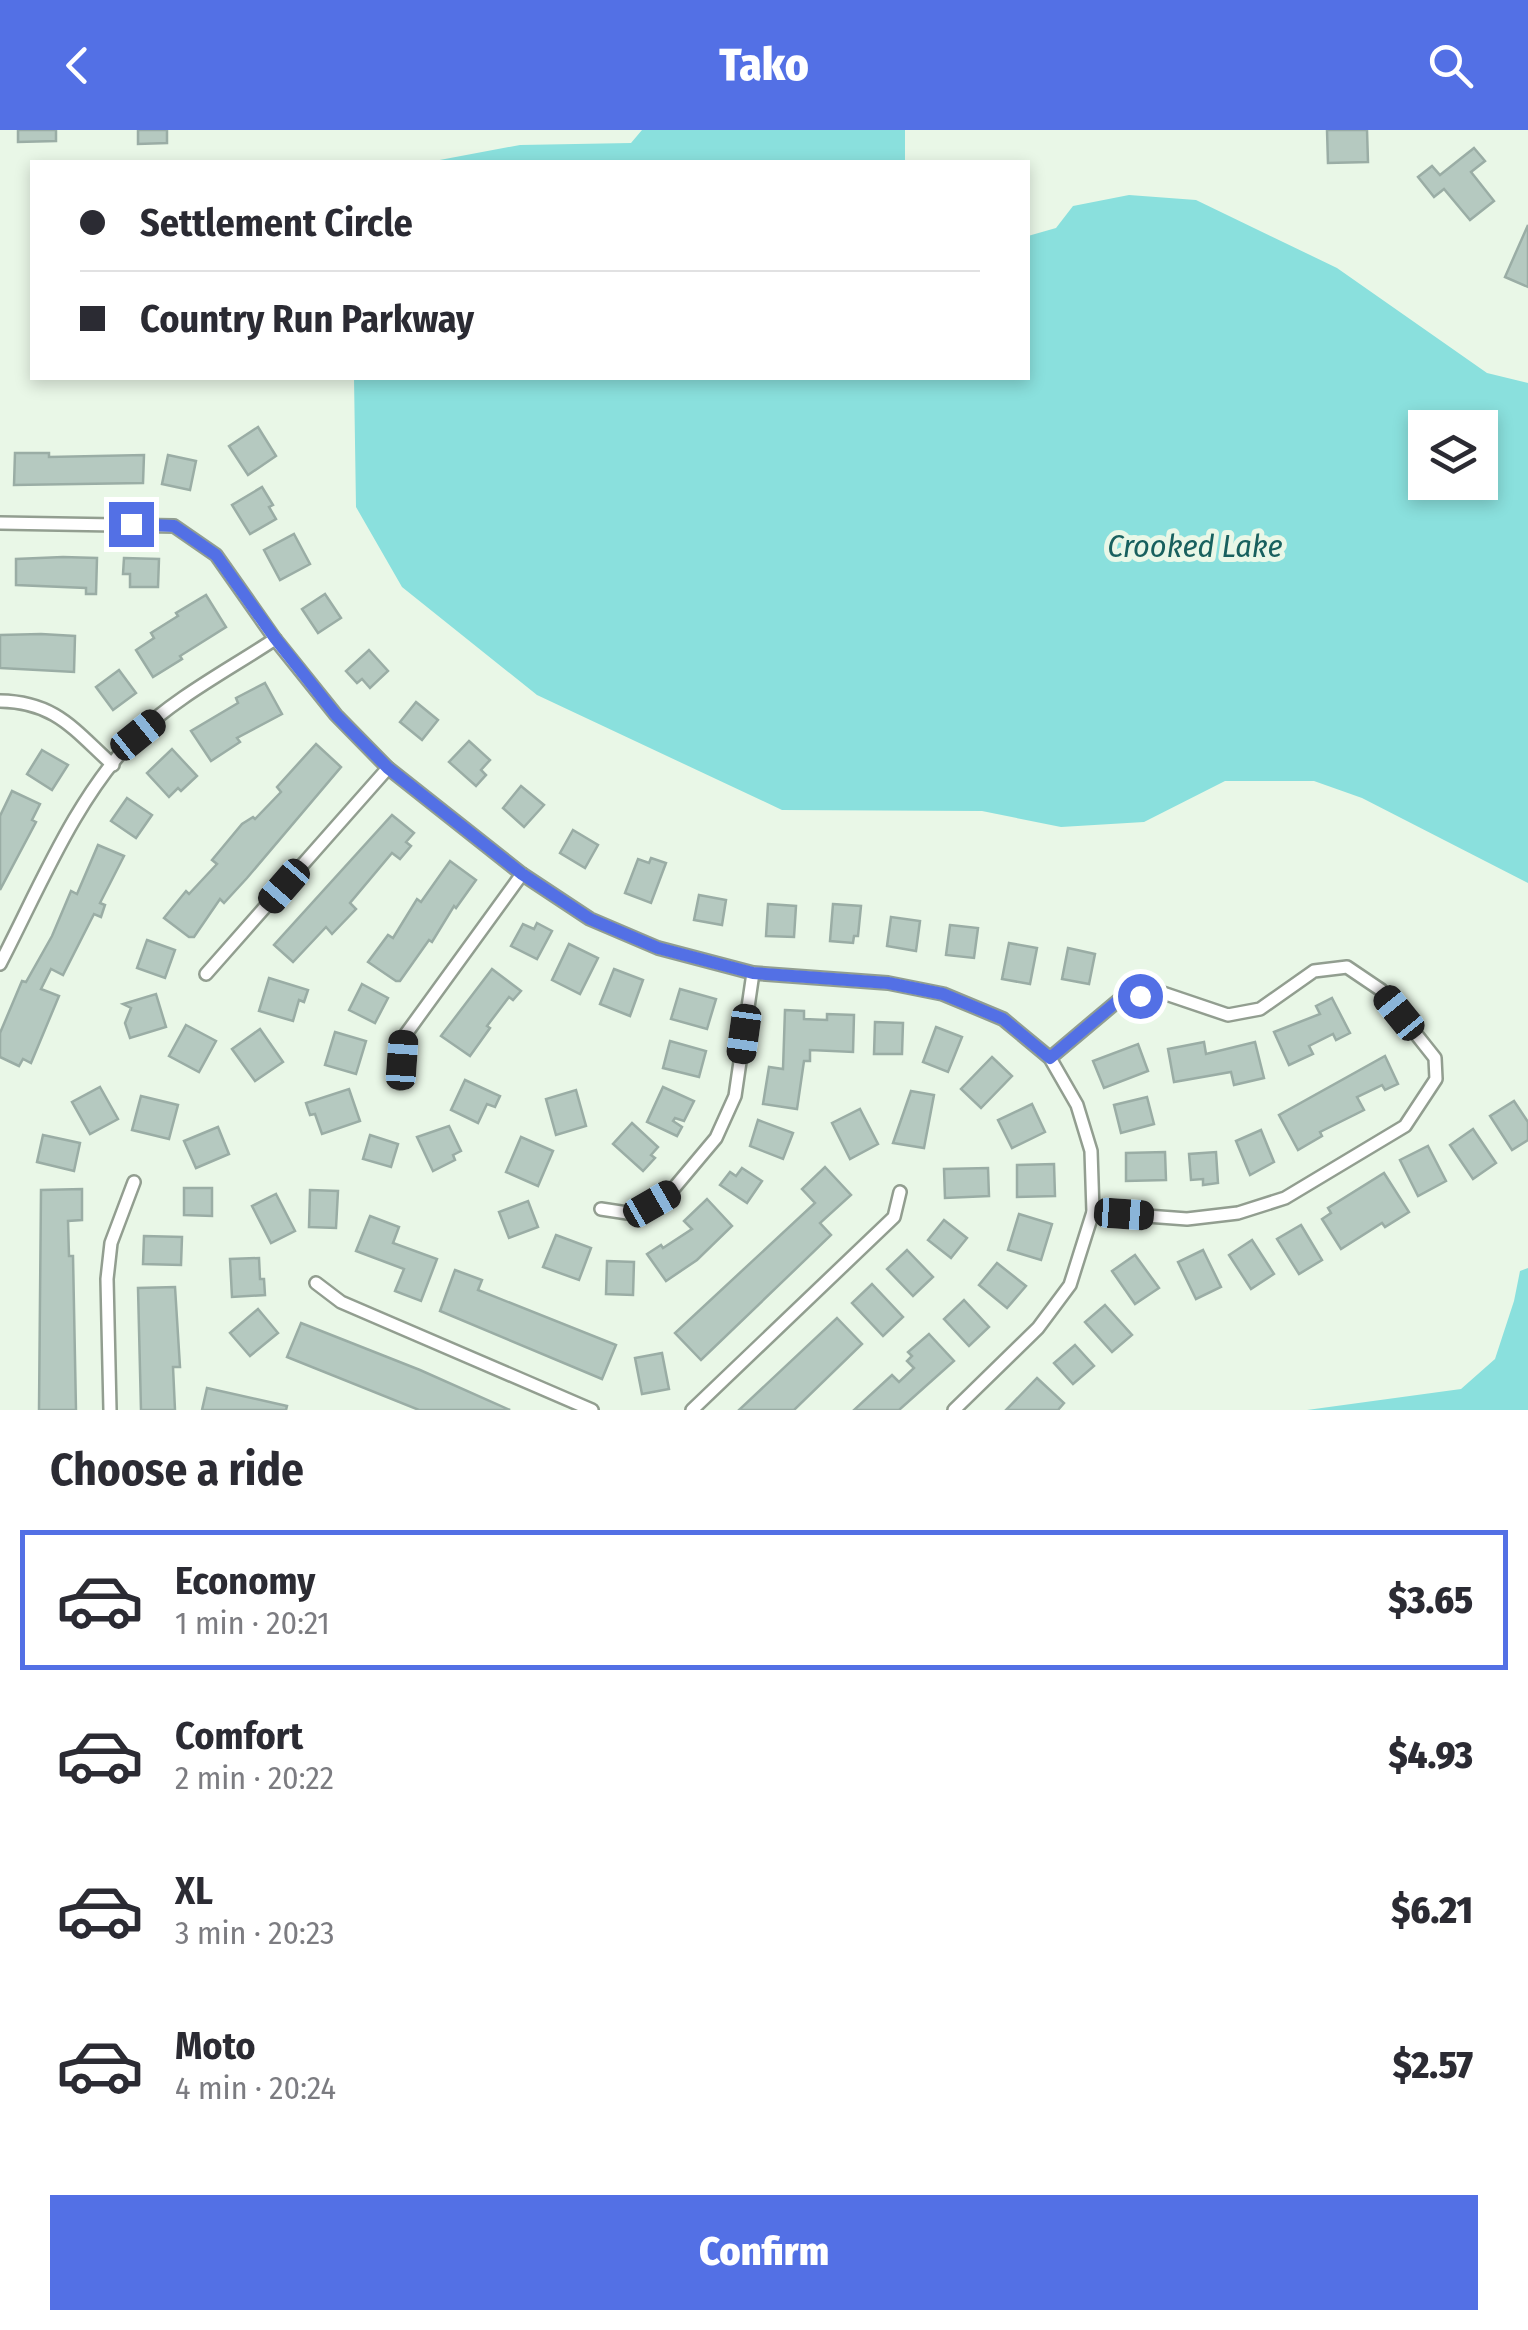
<!DOCTYPE html>
<html lang="en">
<head>
<meta charset="utf-8">
<style>
	body { margin:0; font-family:"Fira Sans Condensed",sans-serif; background:#f7f7f7; color:#2b2b33; height:100vh; display:flex; flex-direction:column; font-size:38px; white-space:nowrap }
	* { box-sizing:border-box; margin:0 }
	p { font-size:32px; color:#7c7c81 }
	.icon { flex:none; width:55px; height:55px; fill:none; stroke:currentColor; stroke-width:2; stroke-linecap:round; stroke-linejoin:round }
	.map { position:relative; height:1280px; overflow:hidden }
	.side { display:flex; flex-direction:column; background:#fff; flex:1 }
	.side>* { flex:none }
	.top-card { position:absolute; left:30px; top:30px; width:1000px; height:220px; border-radius:0px; box-shadow:0 5px 15px #0003; display:grid; align-content:center; height:220px; padding:0 50px; background:#fff }
	.tools { position:absolute; left:1408px; top:280px; display:grid; gap:20px }
	.tools a { display:grid; place-items:center; width:90px; height:90px; border-radius:0px; background:#fff; box-shadow:0 5px 15px #0003; font-size:50px }
	.end { position:absolute; width:45px; height:45px; margin:-22px; border:12px solid #5370e5; background:#fff; box-shadow:0 0 0 5px #fff }
	.from { border-radius:50% }
	.car { position:absolute; width:30px; height:60px; margin:-30px -15px; border-radius:12px; box-shadow:0 0 8px 2px #0007; background:linear-gradient(#222 24%,#8ab4d8 0 40%,#222 0 76%,#8ab4d8 0 86%,#222 0) }
	.top-card b { display:flex; align-items:center; gap:35px; height:95px; font-size:38px }
	.top-card b+b { border-top:2px solid #e1e1e2 }
	.top-card i { width:25px; height:25px; background:#2b2b33 }
	ul { padding:0; list-style:none }
	li { display:flex; align-items:center; gap:30px; height:140px; margin:0 20px 15px; padding:0 30px; border:5px solid transparent; border-radius:0px }
	li div { flex:1 }
	li b { display:block; font-size:38px }
	li em { font-style:normal; font-weight:800 }
	li.active { border-color:#5370e5 }
	li>.icon { width:90px; height:90px; stroke-width:1.5 }
	h2 { padding:0 50px; font-size:45px; line-height:120px }
	.action { display:flex; gap:20px; margin-top:auto; padding:20px 50px }
	.action a { flex:1; height:115px; border-radius:0px; background:#5370e5; color:#fff; font-size:40px; font-weight:800; line-height:115px; text-align:center }
	header { display:flex; justify-content:space-between; align-items:center; height:130px; padding:0 50px; background:#5370e5; color:#fff; font-size:45px; font-weight:800 }
	.map>svg:first-child { display:block }
	.water { fill:#8ae0dd; fill-rule:evenodd }
	.building { fill:#b5c9c0; stroke:#9aada5; stroke-width:2.5 }
	.lines { fill:none; stroke-linecap:round; stroke-linejoin:round }
	.street-casing { stroke:#929e90; stroke-width:16 }
	.street { stroke:#fff; stroke-width:11 }
	.route { stroke:#5370e5; stroke-width:12 }
	.labels { text-anchor:middle; dominant-baseline:central; stroke-width:10; stroke-linejoin:round; paint-order:stroke }
	.water-label { font-size:32px; font-style:italic; fill:#18605e; stroke:#e9f7e7 }
</style>
</head>
<body>
<header><svg class="icon" aria-label="back" viewBox="0 0 24 24"><path d="M15 5l-7 7 7 7"/></svg>Tako<svg class="icon" aria-label="search" viewBox="0 0 24 24"><circle cx="10" cy="10" r="6"/><path d="M15 15l6 6"/></svg></header>
<div class="map">
<svg width="1528" height="1280" viewBox="0 0 1528 1280">
	<rect width="100%" height="100%" fill="#e9f7e7"/>
	<g class="water">
		<path d="M642,0H905V32H429L520,15L631,13Z"/>
		<path d="M1129,65L1196,70L1337,138L1487,243L1528,253V753L1362,668L1314,651H1225L1144,692L1061,697L982,681L782,680L537,565L402,457L356,377L354,248H1028V106L1056,98L1073,76ZM1425,298H1480V352H1425Z"/>
		<path d="M1528,1138V1280H1307L1461,1259L1495,1229L1514,1171L1520,1141Z"/>
	</g>
	<g class="building">
		<path d="M18,0H56V11L18,12Z"/>
		<path d="M138,0H167V13L138,14Z"/>
		<path d="M1327,0H1367L1368,32L1328,33Z"/>
		<path d="M1474,18L1485,31L1471,42L1494,71L1470,90L1444,59L1434,67L1418,47L1432,36L1440,45Z"/>
		<path d="M1528,95V157L1505,147Z"/>
		<path d="M258,297L276,326L248,345L229,316Z"/>
		<path d="M15,323H49V327L144,325L143,353L14,355Z"/>
		<path d="M168,325L196,331L190,360L162,354Z"/>
		<path d="M262,357L273,375L269,377L276,389L250,404L232,375Z"/>
		<path d="M294,404L310,434L280,450L264,420Z"/>
		<path d="M63,427L97,428L96,464H86V458L16,455V429Z"/>
		<path d="M124,428L159,429L158,457H130V444H123Z"/>
		<path d="M325,464L341,488L318,503L302,479Z"/>
		<path d="M206,465L226,497L180,526L182,529L153,547L136,520L154,508L151,503L178,486L176,483Z"/>
		<path d="M41,504L75,506L74,542L0,538V505Z"/>
		<path d="M369,520L388,541L370,558L362,549L357,553L346,541Z"/>
		<path d="M119,540L136,563L113,580L96,557Z"/>
		<path d="M265,553L282,584L237,608L240,612L211,631L191,601L238,573L236,568Z"/>
		<path d="M416,572L438,590L422,610L400,592Z"/>
		<path d="M469,611L490,630L481,640L486,645L476,656L449,632Z"/>
		<path d="M316,614L341,637L247,748L224,773L220,769L194,807H189L164,788L186,761L189,764L217,734L212,730L242,694L253,687L255,689L281,662L277,657Z"/>
		<path d="M172,619L197,646L181,661L178,658L169,667L147,643Z"/>
		<path d="M42,620L68,635L52,660L27,644Z"/>
		<path d="M521,656L544,675L524,697L503,678Z"/>
		<path d="M12,661L40,674L32,690L36,692L0,760V686Z"/>
		<path d="M127,668L152,685L136,708L111,691Z"/>
		<path d="M392,685L414,703L406,712L411,716L400,729L392,723L350,773L356,779L332,804L326,797L293,832L274,815Z"/>
		<path d="M573,700L598,715L585,738L560,723Z"/>
		<path d="M98,715L124,726L100,773L105,775L101,787L94,784L63,845L51,839L41,859L59,866L31,933L23,929L19,936L0,927V903L22,851L26,852L52,806L71,761L77,764Z"/>
		<path d="M651,728L666,733L651,773L625,763L638,729L649,733Z"/>
		<path d="M450,731L476,750L456,778L454,776L432,812L429,810L400,851H396L368,832L388,805L393,808L417,769L421,772Z"/>
		<path d="M699,765L726,770L722,795L694,790Z"/>
		<path d="M768,774L796,776L794,807L766,806Z"/>
		<path d="M833,774L861,776L858,806H854L853,813L830,811Z"/>
		<path d="M891,787L920,791L916,821L887,816Z"/>
		<path d="M537,793L552,801L537,829L511,816L523,794L534,799Z"/>
		<path d="M950,795L978,798L974,828L946,825Z"/>
		<path d="M147,810L175,820L165,848L137,838Z"/>
		<path d="M1009,813L1037,818L1030,854L1002,849Z"/>
		<path d="M569,814L598,828L580,864L552,850Z"/>
		<path d="M1068,818L1095,824L1089,854L1062,849Z"/>
		<path d="M492,839L521,861L513,870L509,867L487,896L490,898L470,926L441,906Z"/>
		<path d="M614,839L643,850L630,886L600,874Z"/>
		<path d="M269,848L308,860L304,872L299,870L293,891L259,881Z"/>
		<path d="M362,854L388,868L375,893L349,880Z"/>
		<path d="M680,859L716,869L707,899L671,889Z"/>
		<path d="M156,864L166,897L130,908L125,893L131,878L123,874Z"/>
		<path d="M1332,868L1350,903L1336,910L1333,904L1309,916L1313,924L1289,935L1274,902L1320,884L1316,876Z"/>
		<path d="M785,880L804,881V889L827,890V884L854,885L853,922L810,920V931H804L797,979L763,974L769,937L783,939Z"/>
		<path d="M875,892L903,893L902,924H874Z"/>
		<path d="M186,895L216,911L199,942L169,926Z"/>
		<path d="M936,897L962,907L948,942L923,932Z"/>
		<path d="M260,899L283,932L255,951L232,919Z"/>
		<path d="M335,902L366,911L356,944L325,935Z"/>
		<path d="M670,911L706,921L699,947L663,938Z"/>
		<path d="M1204,912L1206,924L1255,912L1264,948L1234,955L1231,942L1174,952L1168,919Z"/>
		<path d="M1138,914L1148,941L1104,958L1093,931Z"/>
		<path d="M1385,926L1398,954L1385,960L1382,955L1357,967L1364,980L1320,1002L1322,1006L1298,1020L1279,985Z"/>
		<path d="M992,927L1012,946L981,978L961,959Z"/>
		<path d="M465,950L500,966L495,977L487,974L478,993L451,980Z"/>
		<path d="M100,957L118,989L90,1004L72,972Z"/>
		<path d="M663,957L694,971L684,991L675,988L673,991L682,997L677,1006L647,992Z"/>
		<path d="M349,959L360,991L322,1004L315,984L310,985L306,973Z"/>
		<path d="M576,960L586,996L556,1005L546,969Z"/>
		<path d="M911,961L934,965L924,1018L893,1013Z"/>
		<path d="M141,966L178,975L169,1009L132,1000Z"/>
		<path d="M1147,967L1154,994L1121,1003L1114,975Z"/>
		<path d="M1514,971L1528,992V1010L1512,1020L1490,986Z"/>
		<path d="M1032,974L1045,1002L1012,1018L998,990Z"/>
		<path d="M860,979L878,1014L850,1029L832,993Z"/>
		<path d="M758,990L793,1003L783,1029L750,1016Z"/>
		<path d="M632,993L658,1017L651,1025L655,1028L643,1041L613,1014Z"/>
		<path d="M449,996L461,1021L453,1025L455,1030L433,1041L417,1007Z"/>
		<path d="M218,997L229,1024L196,1038L184,1011Z"/>
		<path d="M1473,999L1496,1033L1473,1049L1450,1015Z"/>
		<path d="M1261,1000L1274,1032L1250,1045L1236,1011Z"/>
		<path d="M43,1005L80,1013L74,1041L37,1032Z"/>
		<path d="M370,1005L398,1014L391,1037L363,1029Z"/>
		<path d="M521,1007L553,1021L538,1056L506,1042Z"/>
		<path d="M1428,1016L1446,1051L1418,1066L1400,1030Z"/>
		<path d="M1165,1022L1166,1050L1126,1051V1023Z"/>
		<path d="M1216,1022L1218,1053L1203,1055V1049L1191,1050L1189,1024Z"/>
		<path d="M1054,1034L1055,1066L1017,1067V1035Z"/>
		<path d="M825,1037L851,1065L820,1093L831,1105L701,1230L675,1203L815,1073L802,1059Z"/>
		<path d="M742,1038L762,1051L747,1073L720,1055L730,1042L736,1046Z"/>
		<path d="M988,1038L989,1066L945,1068L944,1039Z"/>
		<path d="M1384,1043L1409,1082L1385,1097L1382,1093L1341,1119L1322,1089L1331,1083L1328,1078Z"/>
		<path d="M184,1058H212V1086L184,1085Z"/>
		<path d="M82,1059V1090L68,1091L69,1126H73L76,1280H39L41,1060Z"/>
		<path d="M310,1060L338,1061L336,1098L309,1097Z"/>
		<path d="M276,1064L295,1101L271,1113L252,1076Z"/>
		<path d="M707,1069L732,1096L697,1130L666,1151L647,1124L661,1115L663,1118L692,1099L684,1091Z"/>
		<path d="M528,1071L538,1097L509,1108L499,1082Z"/>
		<path d="M1019,1084L1052,1094L1041,1130L1008,1120Z"/>
		<path d="M370,1086L399,1097L393,1113L437,1129L421,1171L395,1161L404,1139L356,1121Z"/>
		<path d="M944,1090L967,1108L951,1128L928,1110Z"/>
		<path d="M1301,1095L1322,1130L1299,1144L1277,1109Z"/>
		<path d="M556,1105L591,1118L579,1150L543,1137Z"/>
		<path d="M144,1106L182,1107L181,1135L143,1134Z"/>
		<path d="M1252,1110L1274,1144L1251,1159L1229,1125Z"/>
		<path d="M907,1120L933,1147L913,1166L887,1139Z"/>
		<path d="M1203,1120L1221,1157L1196,1169L1178,1132Z"/>
		<path d="M1135,1125L1159,1158L1135,1174L1112,1141Z"/>
		<path d="M259,1128L260,1149H264L265,1165L232,1167L230,1129Z"/>
		<path d="M607,1131L634,1132L633,1165L606,1164Z"/>
		<path d="M997,1133L1026,1156L1007,1178L979,1155Z"/>
		<path d="M455,1140L482,1150L478,1160L616,1215L602,1249L440,1181Z"/>
		<path d="M872,1154L903,1187L883,1206L852,1173Z"/>
		<path d="M175,1157L180,1237H173L175,1280H141L138,1158Z"/>
		<path d="M964,1170L989,1197L969,1216L944,1189Z"/>
		<path d="M1105,1175L1132,1205L1112,1222L1085,1192Z"/>
		<path d="M258,1179L278,1203L250,1226L230,1203Z"/>
		<path d="M837,1188L862,1214L794,1280H739Z"/>
		<path d="M301,1193L420,1240L510,1280H419L287,1227Z"/>
		<path d="M929,1204L954,1231L899,1280H854L892,1245L899,1252L914,1238L907,1231L912,1226L908,1222Z"/>
		<path d="M1075,1215L1094,1236L1073,1254L1054,1233Z"/>
		<path d="M662,1223L669,1259L642,1264L635,1228Z"/>
		<path d="M1037,1248L1064,1273L1058,1280H1006Z"/>
		<path d="M207,1258L287,1276L286,1280H202Z"/>
	</g>
	<g class="lines">
		<g class="street-casing">
			<g id="street">
				<path d="M0,393L174,396L216,425L275,509L336,585L388,638L522,744L590,789L658,818L753,843L888,853L943,864L1003,889L1050,928L1077,975L1091,1021L1093,1082L1070,1155L1038,1198L954,1280"/>
				<path d="M0,571C56,572 74,600 113,635"/>
				<path d="M0,834C40,757 75,668 137,605C176,567 230,539 275,509"/>
				<path d="M206,844L388,638"/>
				<path d="M1050,928L1120,869L1160,862L1228,885L1260,879L1314,841L1347,837L1381,860L1435,928L1436,949L1405,996L1285,1068L1238,1083L1187,1089L1093,1082"/>
				<path d="M400,953L403,908L522,744"/>
				<path d="M601,1079L634,1084L669,1064L716,1008L735,966L753,843"/>
				<path d="M316,1153L341,1172L592,1280"/>
				<path d="M110,1280L107,1149L111,1113L134,1052"/>
				<path d="M692,1280L894,1087L900,1062"/>
			</g>
		</g>
		<use href="#street" class="street"/>
	</g>
	<g class="lines">
		<path class="route" d="M131,394L174,396L216,425L275,508L336,585L388,638L522,744L590,789L658,818L753,843L888,853L943,864L1003,889L1050,928L1120,869L1140,866"/>
	</g>
	<g class="labels">
		<g class="water-label">
			<text x="1195" y="416">Crooked Lake</text>
		</g>
	</g>
</svg>
<div class="tools">
<a><svg class="icon" aria-label="layers" viewBox="0 0 24 24"><path d="M12 4l9 5-9 5-9-5zM3 14l9 5 9-5"/></svg></a>
</div>
<i class="end from" style="left:1140px;top:866px"></i>
<i class="end" style="left:131px;top:394px"></i>
<i class="car" style="left:138px;top:605px;rotate:51deg"></i>
<i class="car" style="left:284px;top:756px;rotate:221deg"></i>
<i class="car" style="left:1399px;top:883px;rotate:321deg"></i>
<i class="car" style="left:744px;top:904px;rotate:188deg"></i>
<i class="car" style="left:402px;top:930px;rotate:4deg"></i>
<i class="car" style="left:652px;top:1074px;rotate:60deg"></i>
<i class="car" style="left:1124px;top:1084px;rotate:94deg"></i>
<div class="top-card">
<b><i class="from"></i>Settlement Circle</b>
<b><i></i>Country Run Parkway</b>
</div>
</div>
<section class="side">
<h2>Choose a ride</h2>
<ul>
<li class="active"><svg class="icon" aria-label="car" viewBox="0 0 24 24"><path d="M5 17H2v-5l4-1 3-4h7l3 4 3 1v5h-3M9 17h6M6 11h13"/><circle cx="7" cy="17" r="2"/><circle cx="17" cy="17" r="2"/></svg><div><b>Economy</b><p>1 min · 20:21</p></div><em>$3.65</em></li>
<li><svg class="icon" aria-label="car" viewBox="0 0 24 24"><path d="M5 17H2v-5l4-1 3-4h7l3 4 3 1v5h-3M9 17h6M6 11h13"/><circle cx="7" cy="17" r="2"/><circle cx="17" cy="17" r="2"/></svg><div><b>Comfort</b><p>2 min · 20:22</p></div><em>$4.93</em></li>
<li><svg class="icon" aria-label="car" viewBox="0 0 24 24"><path d="M5 17H2v-5l4-1 3-4h7l3 4 3 1v5h-3M9 17h6M6 11h13"/><circle cx="7" cy="17" r="2"/><circle cx="17" cy="17" r="2"/></svg><div><b>XL</b><p>3 min · 20:23</p></div><em>$6.21</em></li>
<li><svg class="icon" aria-label="car" viewBox="0 0 24 24"><path d="M5 17H2v-5l4-1 3-4h7l3 4 3 1v5h-3M9 17h6M6 11h13"/><circle cx="7" cy="17" r="2"/><circle cx="17" cy="17" r="2"/></svg><div><b>Moto</b><p>4 min · 20:24</p></div><em>$2.57</em></li>
</ul>
<div class="action"><a>Confirm</a></div>
</section>
</body>
</html>
